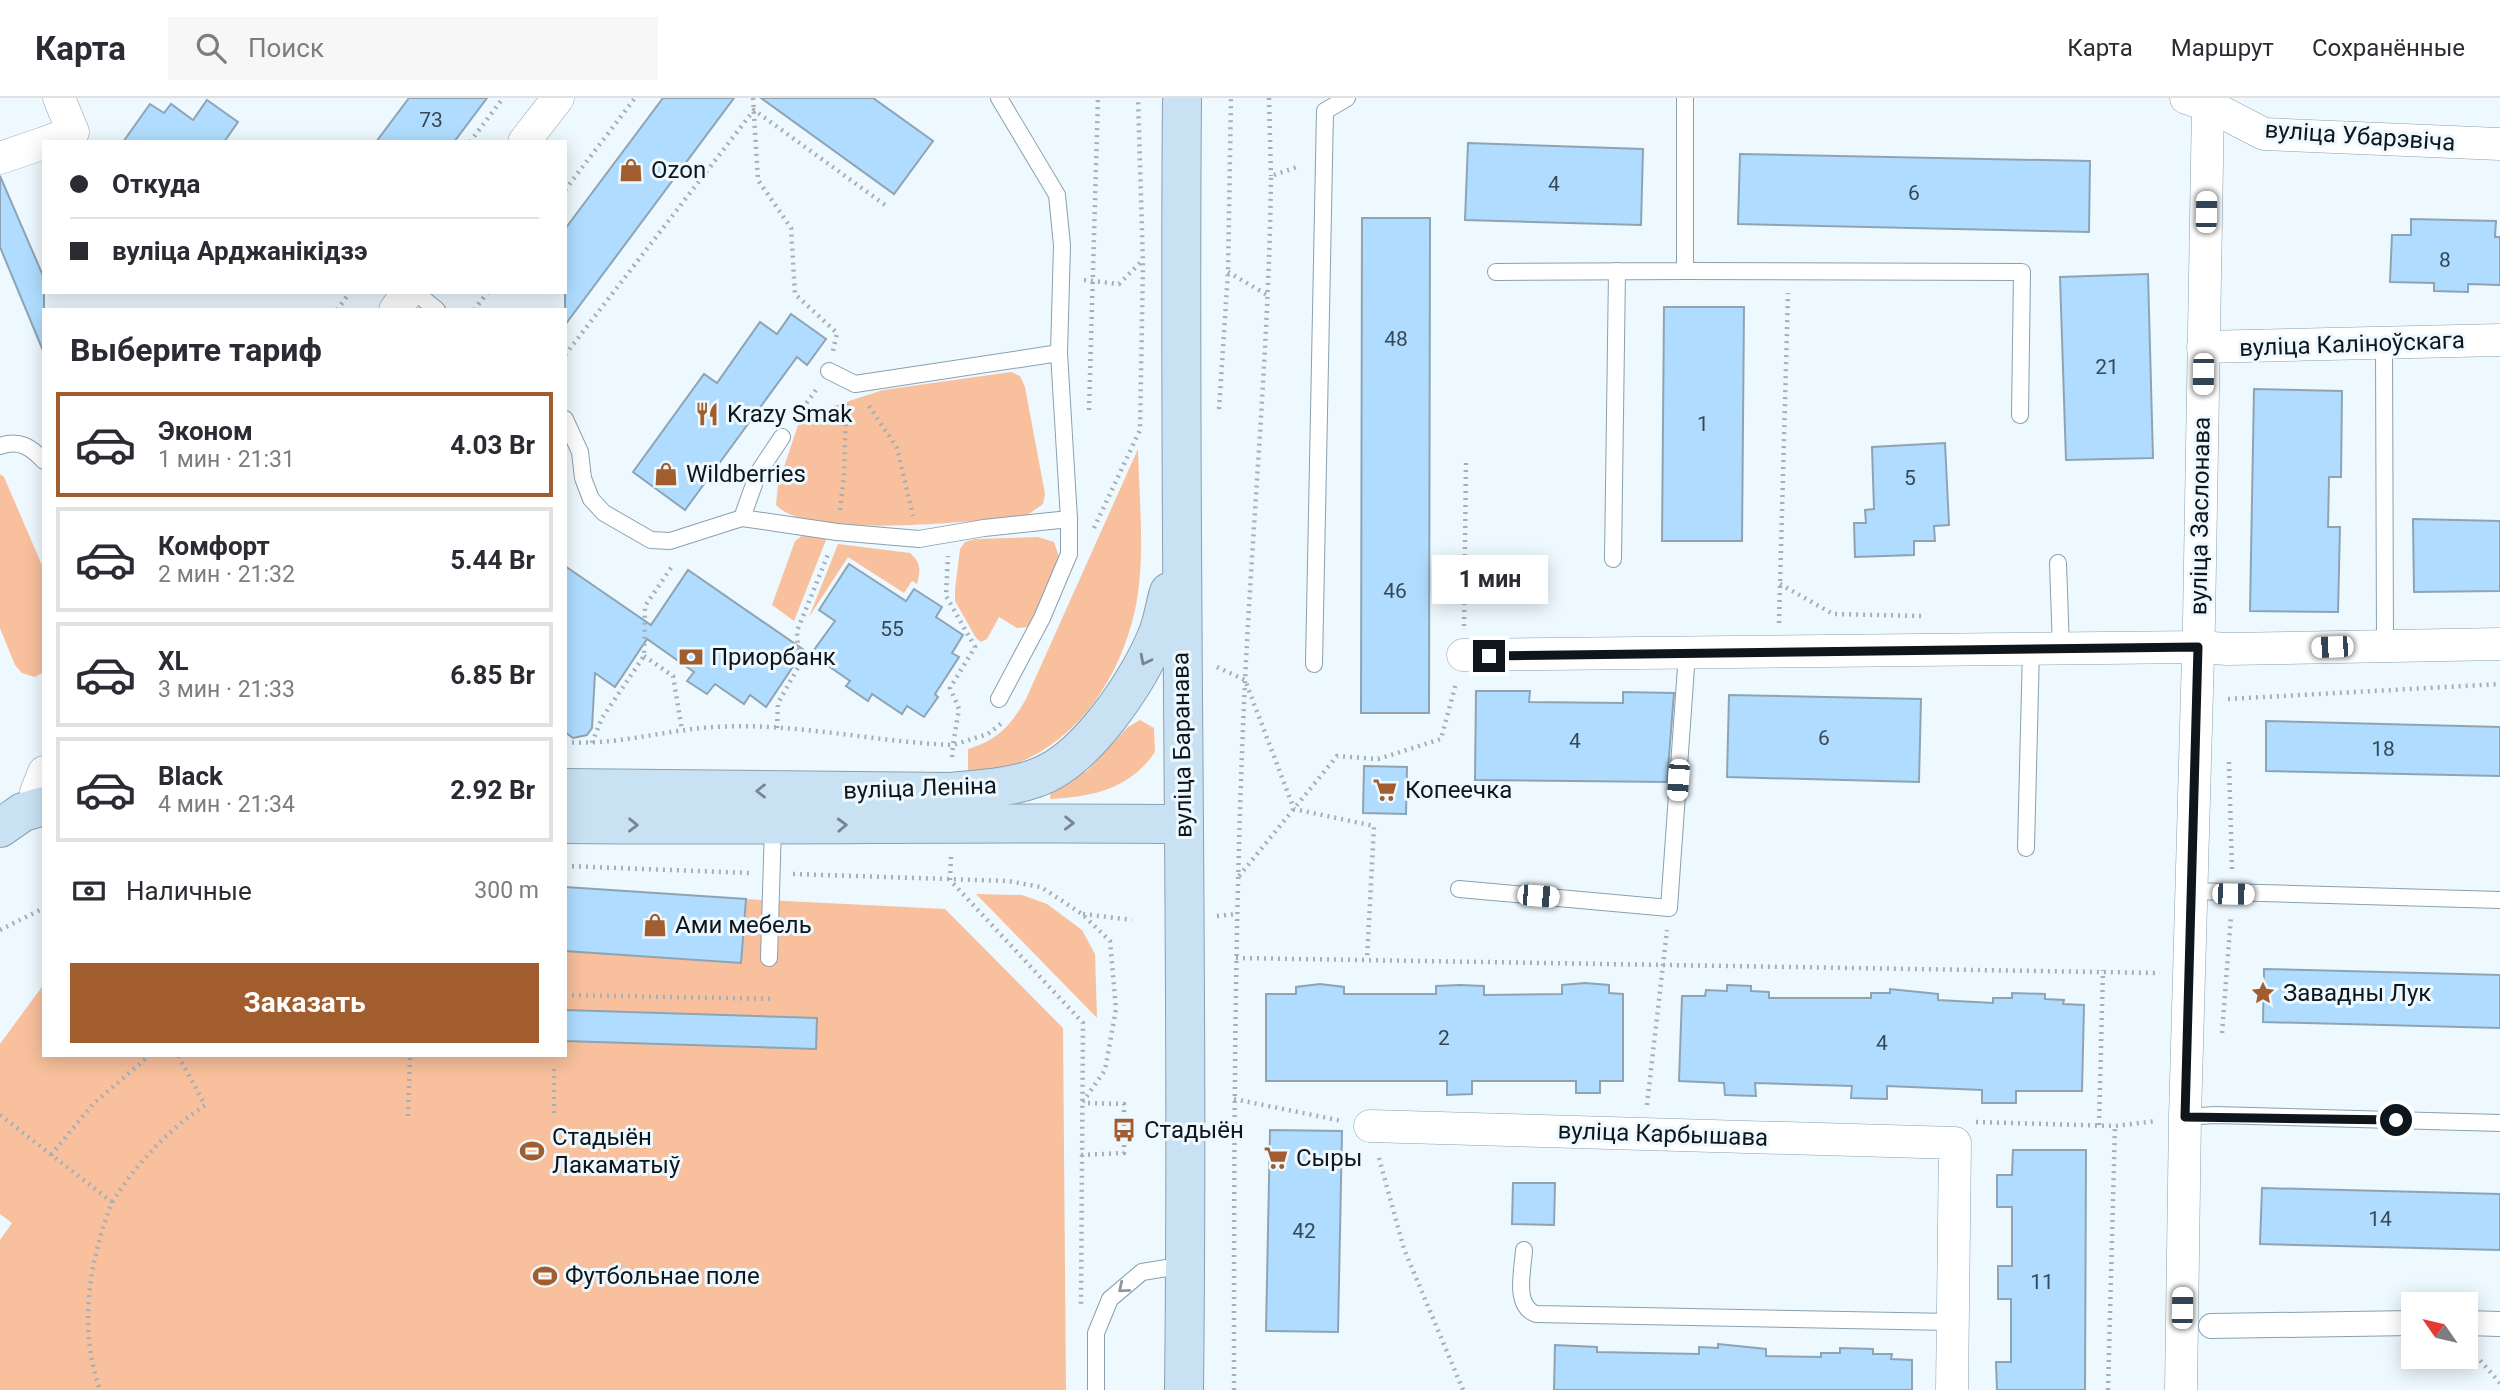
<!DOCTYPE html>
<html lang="ru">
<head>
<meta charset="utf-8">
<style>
	body { margin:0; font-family:Roboto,sans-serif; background:#f7f7f7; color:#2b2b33; height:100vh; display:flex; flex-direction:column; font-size:26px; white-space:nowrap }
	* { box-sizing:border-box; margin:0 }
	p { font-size:23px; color:#7c7c81 }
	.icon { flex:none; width:38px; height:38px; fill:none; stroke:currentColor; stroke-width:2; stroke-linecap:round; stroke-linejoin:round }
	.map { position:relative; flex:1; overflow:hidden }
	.panel { position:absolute; left:42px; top:210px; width:525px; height:749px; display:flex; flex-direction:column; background:#fff; border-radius:0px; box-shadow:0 4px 18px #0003 }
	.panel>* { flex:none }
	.hud { position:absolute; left:42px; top:42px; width:525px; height:154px; border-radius:0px; box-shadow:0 4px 18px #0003; display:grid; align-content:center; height:154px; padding:0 28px; background:#fff }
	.needle { width:46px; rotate:304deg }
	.controls { position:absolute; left:2401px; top:1194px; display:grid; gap:14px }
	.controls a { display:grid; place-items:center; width:77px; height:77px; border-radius:0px; background:#fff; box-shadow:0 4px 18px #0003; font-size:35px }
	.end { position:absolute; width:32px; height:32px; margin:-16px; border:9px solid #0e161c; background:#fff; box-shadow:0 0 0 4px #fff }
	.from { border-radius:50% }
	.bubble { position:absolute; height:49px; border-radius:0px; background:#fff; box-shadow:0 4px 18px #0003; font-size:23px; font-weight:700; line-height:49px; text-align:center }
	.car { position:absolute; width:21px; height:42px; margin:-21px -10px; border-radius:9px; box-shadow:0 0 5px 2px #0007; background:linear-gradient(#fff 24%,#345 0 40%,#fff 0 76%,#345 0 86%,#fff 0) }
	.hud b { display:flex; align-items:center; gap:24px; height:66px; font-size:26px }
	.hud b+b { border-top:2px solid #e1e1e2 }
	.hud i { width:18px; height:18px; background:#2b2b33 }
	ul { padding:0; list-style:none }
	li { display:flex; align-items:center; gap:21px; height:105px; margin:0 14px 10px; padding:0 14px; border:4px solid #e1e1e2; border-radius:0px }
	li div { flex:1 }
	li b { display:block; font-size:26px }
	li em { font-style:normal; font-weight:700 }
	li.active { border-color:#a15d2d }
	li>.icon { width:63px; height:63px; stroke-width:1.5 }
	h2 { padding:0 28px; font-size:32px; line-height:84px }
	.pay { display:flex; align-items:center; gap:18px; height:77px; padding:0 28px; font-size:26px }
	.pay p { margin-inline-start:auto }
	.button { display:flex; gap:14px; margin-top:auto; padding:14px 28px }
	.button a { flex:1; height:80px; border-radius:0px; background:#a15d2d; color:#fff; font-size:28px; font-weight:700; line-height:80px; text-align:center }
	header { display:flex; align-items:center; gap:42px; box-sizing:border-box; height:98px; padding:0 35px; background:#fff; border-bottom:2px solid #e1e1e2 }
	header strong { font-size:33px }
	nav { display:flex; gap:38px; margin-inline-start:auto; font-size:24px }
	.search { width:490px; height:63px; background:#f7f7f7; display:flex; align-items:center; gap:18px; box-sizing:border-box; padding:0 24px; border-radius:0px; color:#7c7c81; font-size:26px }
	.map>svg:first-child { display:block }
	.green { fill:#f8c09c }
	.building { fill:#b0ddff; stroke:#8ea4b4; stroke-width:2 }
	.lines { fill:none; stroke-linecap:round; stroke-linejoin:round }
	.service-casing { stroke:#8aa0b0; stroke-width:18 }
	.pedestrian-casing { stroke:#8aa0b0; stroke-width:26 }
	.minor-casing { stroke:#8aa0b0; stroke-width:33 }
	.secondary-casing { stroke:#8aa0b0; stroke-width:40 }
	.path { stroke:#a6afb6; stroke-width:4.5; stroke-dasharray:2 5; stroke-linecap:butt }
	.service { stroke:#fff; stroke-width:16 }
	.pedestrian { stroke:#fff; stroke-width:24 }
	.minor { stroke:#fff; stroke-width:32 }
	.secondary { stroke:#c9e2f3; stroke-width:38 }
	.oneway { stroke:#758692 }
	.oneway2 { stroke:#939699 }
	.route { stroke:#0e161c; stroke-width:9 }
	.labels { text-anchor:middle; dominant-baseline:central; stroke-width:6; stroke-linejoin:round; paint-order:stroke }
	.number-label { font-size:21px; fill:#364855 }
	.street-label { font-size:24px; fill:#0e161c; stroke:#eef8ff }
	.poi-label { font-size:24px; fill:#0e161c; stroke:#eef8ff; text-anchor:start }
</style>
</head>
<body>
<header>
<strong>Карта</strong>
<div class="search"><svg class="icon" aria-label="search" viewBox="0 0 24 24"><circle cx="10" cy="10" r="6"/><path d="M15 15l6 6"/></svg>Поиск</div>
<nav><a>Карта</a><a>Маршрут</a><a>Сохранённые</a></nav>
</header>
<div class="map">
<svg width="2500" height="1292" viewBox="0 0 2500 1292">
	<rect width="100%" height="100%" fill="#eef8ff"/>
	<g class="green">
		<path d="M1011,274L1020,278L1025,289L1045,396L1043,406L1026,418C978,423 808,442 776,407L778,387L798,327L809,316L883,292Z"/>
		<path d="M1138,351C1139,403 1146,461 1135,512C1116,597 1058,669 968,677V651C998,642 1011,627 1026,601Z"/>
		<path d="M0,376L4,379L44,472V574L35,579L22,575L15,567L0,530Z"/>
		<path d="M803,437L823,438L826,442L794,523L772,507L795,443Z"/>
		<path d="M1038,439L1054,444L1060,462L1037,520L1028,529L1017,530L999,519L987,541L981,544L976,540L955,503V492L960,451L965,444L975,441Z"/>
		<path d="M838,446L910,455C921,465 921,472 917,486L912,483L904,495L848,459L809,519Z"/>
		<path d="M1140,622L1154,630L1155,654C1130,691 1092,699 1050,701L1051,690L1087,673L1128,629Z"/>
		<path d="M976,796L1022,797L1047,806L1082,832L1095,856L1097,920Z"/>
		<path d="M746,801L945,811L1063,930L1066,1292H0V1142L12,1125L0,1116V946L44,886V957H565V853L741,865Z"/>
	</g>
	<g class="building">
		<path d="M409,0H487L454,44H376Z"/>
		<path d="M663,0H734L565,227V131Z"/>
		<path d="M761,0H873L933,43L894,96Z"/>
		<path d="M207,2L238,24L224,44H123L150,6L164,15L171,6L193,22Z"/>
		<path d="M1468,45L1643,51L1641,127L1465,122Z"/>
		<path d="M1740,56L2090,63L2089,134L1738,126Z"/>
		<path d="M0,78L44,180V255L0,149Z"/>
		<path d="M1362,120H1430L1429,615H1361Z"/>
		<path d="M2411,121L2496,123L2495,139H2500V187L2468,186V194L2434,193V185L2390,184L2392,137H2411Z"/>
		<path d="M2148,176L2153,360L2066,362L2060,179Z"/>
		<path d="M1664,209H1744L1742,443H1662Z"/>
		<path d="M791,216L826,241L807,267L797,259L685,412L633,374L704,276L717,285L760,224L777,236Z"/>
		<path d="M2254,291L2342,293L2341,379H2329L2328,429H2340L2338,514L2250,513Z"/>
		<path d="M1945,345L1949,427L1934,428L1935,443H1914V457L1855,459L1854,425H1866L1865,412L1874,411L1872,349Z"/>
		<path d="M2413,421L2500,423V493L2414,494Z"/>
		<path d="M849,466L906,503L914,491L942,509L936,519L963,537L952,555L959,559L935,596L938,599L924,619L907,608L902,616L872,596L868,603L846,588L850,583L811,556L835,523L819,512Z"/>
		<path d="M565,468L651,527L688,472L804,552L766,609L750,597L744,606L715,586L707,596L687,583L694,574L647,541L615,589L595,575L592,630L587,637L573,640L565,634Z"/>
		<path d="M1476,593H1530L1529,604L1623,605V594L1674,595L1667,684L1475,682Z"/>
		<path d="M1729,597L1921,601L1919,684L1727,679Z"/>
		<path d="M2266,623L2500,629V678L2266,673Z"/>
		<path d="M1364,668L1407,669L1406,716L1363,715Z"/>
		<path d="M565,789L746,801L741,865L565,853Z"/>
		<path d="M2264,871L2500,877V930L2263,924Z"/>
		<path d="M1585,885L1609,887V895L1623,896V983H1600V995H1576V983H1472V996L1447,997V983H1266V896H1296V889L1320,886L1344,889V896H1436V888L1460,887L1484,888V897L1562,896V887Z"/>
		<path d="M1727,887L1751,888V893L1769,894V900H1871V895H1890V891L1938,896V902L1993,905V900H2012V895L2045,896V901L2064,902L2063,906L2084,907L2082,993H2016V1005H1982V992L1887,988V1001L1851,1000L1852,988L1755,985L1756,998L1725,997L1724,985L1679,983L1682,898H1705L1706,892L1727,893Z"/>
		<path d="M565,912L817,920L816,951L565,943Z"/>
		<path d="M1270,1032L1342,1033L1338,1234L1266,1233Z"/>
		<path d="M2013,1052H2086L2085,1292H1997L1996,1264H2011V1201H1998V1168H2012V1109H1997V1077H2012Z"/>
		<path d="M1513,1085H1555L1554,1127L1512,1126Z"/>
		<path d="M2262,1090L2500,1096V1152L2260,1146Z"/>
		<path d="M1718,1246L1766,1251V1258L1821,1259V1255H1840V1250L1873,1251V1256H1892L1891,1261L1912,1262V1292H1554L1555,1247L1597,1249V1254L1699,1256V1249L1718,1250Z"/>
	</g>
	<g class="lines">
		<g class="service-casing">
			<g id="service">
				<path d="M1685,173L2022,174L2020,317"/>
				<path d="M1496,174L1685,173V0"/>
				<path d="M415,194L437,212"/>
				<path d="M2384,244L2385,547"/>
				<path d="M829,273L855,286L1059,255"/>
				<path d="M565,321L580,354L583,380L591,401L604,415L651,442L670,443L742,420L758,375L782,339"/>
				<path d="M0,348C19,341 31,349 44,363"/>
				<path d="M742,420L837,434L919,441L984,430L1069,421L1059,255L1062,147L1057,97L999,0"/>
				<path d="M1613,461L1617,173"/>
				<path d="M2058,465L2061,551"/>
				<path d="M1314,566L1325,13L1347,0"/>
				<path d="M999,601L1042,520L1069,456V421"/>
				<path d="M2026,750L2031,551"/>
				<path d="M1459,791L1669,810L1687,555"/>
				<path d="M2191,793L2500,802"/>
				<path d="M769,860L773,728"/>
				<path d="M2185,1019L2215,1017L2500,1025"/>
				<path d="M1524,1152C1523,1172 1513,1208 1536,1216L1952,1224"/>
				<path d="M1096,1292V1235L1110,1201L1142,1174L1185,1167"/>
			</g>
		</g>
		<g class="pedestrian-casing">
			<g id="pedestrian">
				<path d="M2466,1225L2500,1226"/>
				<path d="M2211,1228L2413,1225"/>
			</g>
		</g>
		<g class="minor-casing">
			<g id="minor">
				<path d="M2186,0L2208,7L2264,36L2500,46"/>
				<path d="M47,44L73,34L59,0"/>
				<path d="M524,44L558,0"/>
				<path d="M0,60L44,45"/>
				<path d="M395,212L408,194"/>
				<path d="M2203,249L2500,242"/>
				<path d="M1463,557L2198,549L2227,551L2500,546"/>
				<path d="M39,709L36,694L44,674"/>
				<path d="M1370,1028L1955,1045L1952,1292"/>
				<path d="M2181,1292L2185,1019L2199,522L2208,7"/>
			</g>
		</g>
		<g class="secondary-casing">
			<g id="secondary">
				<path d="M1182,0C1178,431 1189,861 1184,1292"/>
				<path d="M565,690L951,694C980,691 1009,690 1036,680C1086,663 1139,583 1158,535C1163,522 1165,507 1169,494"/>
				<path d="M565,726C771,728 977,724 1183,726"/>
				<path d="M0,730L23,714L44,708"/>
			</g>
		</g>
		<g class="path">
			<path d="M753,0L758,82L791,130L795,196L837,235L833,253"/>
			<path d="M1269,0L1271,78"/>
			<path d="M470,44L503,0"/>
			<path d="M565,92L635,0"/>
			<path d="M1228,174L1269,198"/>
			<path d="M1084,182L1119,186L1142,163"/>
			<path d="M337,212L350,194"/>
			<path d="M474,212L488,194"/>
			<path d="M565,257L754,12L888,109"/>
			<path d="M869,308L897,350L913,418"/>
			<path d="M1219,311L1228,174L1231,0"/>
			<path d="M1089,312L1098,0"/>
			<path d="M794,322L816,292"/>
			<path d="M840,412L844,378L846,306"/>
			<path d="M1094,430L1140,332L1143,166L1138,0"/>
			<path d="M1780,486L1833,516L1921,518"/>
			<path d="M1779,525L1788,195"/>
			<path d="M1464,528L1466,364"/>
			<path d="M644,558L673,578L682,632"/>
			<path d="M1217,569L1245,582L1294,711L1374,728L1367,862"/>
			<path d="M2228,601L2500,586"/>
			<path d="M777,630L778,605L799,568L797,533L829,454"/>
			<path d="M565,644C615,648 664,632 714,629C794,624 873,644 953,647L959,611L950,590L975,549L946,498L948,458"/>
			<path d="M592,645L602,620L644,558L645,508L673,467"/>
			<path d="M952,659L953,647L988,636L1003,624"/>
			<path d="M2229,664L2232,771"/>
			<path d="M951,759L950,782L1083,925L1081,1206"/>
			<path d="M565,768L750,775"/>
			<path d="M793,776L1008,783L1041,789L1082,816L1110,843L1116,911L1105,972L1082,1005"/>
			<path d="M1239,778L1337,658L1378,661L1441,641L1456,585"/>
			<path d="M1083,816L1132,822"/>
			<path d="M1217,818L1237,816"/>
			<path d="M0,832L44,810"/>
			<path d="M1236,860L2160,875"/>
			<path d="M565,897L775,901"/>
			<path d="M2222,935L2231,818"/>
			<path d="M554,971V1020"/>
			<path d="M1234,1001L1342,1023"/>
			<path d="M1647,1007L1667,832"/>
			<path d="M0,1017L112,1104C89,1164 78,1230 100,1292"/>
			<path d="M408,1018L410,957"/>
			<path d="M1976,1024L2115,1028L2156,1023"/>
			<path d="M2099,1027L2103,872"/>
			<path d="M51,1057L93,1006L150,957"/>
			<path d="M1081,1057L1124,1055V1006L1083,1005"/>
			<path d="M1379,1060L1404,1151L1463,1292"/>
			<path d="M112,1104C138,1064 166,1034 205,1007L178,957"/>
			<path d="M2471,1252L2500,1285"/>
			<path d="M1234,1292C1234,1056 1234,820 1245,584C1253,415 1269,247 1271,78L1300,68"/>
			<path d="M2108,1292L2115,1028"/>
		</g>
		<use href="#service" class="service"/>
		<use href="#pedestrian" class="pedestrian"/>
		<use href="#minor" class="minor"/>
		<use href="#secondary" class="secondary"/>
	</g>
	<defs><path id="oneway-chevron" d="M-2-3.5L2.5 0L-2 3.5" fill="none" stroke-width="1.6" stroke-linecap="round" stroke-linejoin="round" transform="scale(1.75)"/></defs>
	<g class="oneway">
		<use href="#oneway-chevron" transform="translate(1145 562) rotate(117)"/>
		<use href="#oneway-chevron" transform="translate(761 693) rotate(180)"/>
		<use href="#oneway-chevron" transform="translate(1069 725) rotate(1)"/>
		<use href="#oneway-chevron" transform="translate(633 727) rotate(1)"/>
		<use href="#oneway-chevron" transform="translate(842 727) rotate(-2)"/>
	</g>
	<use class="oneway2" href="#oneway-chevron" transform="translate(1123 1190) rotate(140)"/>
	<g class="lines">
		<path class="route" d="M1489,558L2198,549L2185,1019L2396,1022"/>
	</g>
	<defs>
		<g id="shop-bare" transform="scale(1.89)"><path d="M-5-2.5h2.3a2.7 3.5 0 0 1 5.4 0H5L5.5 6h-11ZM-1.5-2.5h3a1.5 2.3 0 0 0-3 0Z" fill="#a15d2d" stroke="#eef8ff" stroke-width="2.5" paint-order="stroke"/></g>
		<g id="restaurant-bare" transform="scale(1.89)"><path d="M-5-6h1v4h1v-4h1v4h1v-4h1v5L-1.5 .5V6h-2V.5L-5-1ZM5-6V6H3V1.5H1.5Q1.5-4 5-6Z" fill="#a15d2d" stroke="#eef8ff" stroke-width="2.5" paint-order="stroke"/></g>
		<g id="bank-bare" transform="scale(1.89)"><path d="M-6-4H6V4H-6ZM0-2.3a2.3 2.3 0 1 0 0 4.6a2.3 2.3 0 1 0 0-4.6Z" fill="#a15d2d" stroke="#eef8ff" stroke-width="2.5" paint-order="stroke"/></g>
		<g id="supermarket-bare" transform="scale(1.89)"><path d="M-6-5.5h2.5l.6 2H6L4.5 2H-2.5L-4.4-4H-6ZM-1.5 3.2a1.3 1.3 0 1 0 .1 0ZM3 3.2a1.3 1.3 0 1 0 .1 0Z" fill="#a15d2d" stroke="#eef8ff" stroke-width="2.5" paint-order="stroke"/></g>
		<g id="sight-bare" transform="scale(1.89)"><path d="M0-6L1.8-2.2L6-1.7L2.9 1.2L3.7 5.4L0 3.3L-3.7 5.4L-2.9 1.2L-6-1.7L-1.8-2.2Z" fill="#a15d2d" stroke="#eef8ff" stroke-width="2.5" paint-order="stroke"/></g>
		<g id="bus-bare" transform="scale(1.89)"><path d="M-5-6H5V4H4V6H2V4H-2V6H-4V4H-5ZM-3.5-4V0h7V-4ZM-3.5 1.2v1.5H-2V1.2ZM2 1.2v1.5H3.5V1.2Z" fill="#a15d2d" stroke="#eef8ff" stroke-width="2.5" paint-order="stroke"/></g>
		<g id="stadium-bare" transform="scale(1.89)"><path d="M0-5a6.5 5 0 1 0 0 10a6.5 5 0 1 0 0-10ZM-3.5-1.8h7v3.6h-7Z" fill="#a15d2d" stroke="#eef8ff" stroke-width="2.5" paint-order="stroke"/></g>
	</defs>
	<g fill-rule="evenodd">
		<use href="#shop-bare" x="631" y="72"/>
		<use href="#restaurant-bare" x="707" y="316"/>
		<use href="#shop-bare" x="666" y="376"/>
		<use href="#bank-bare" x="691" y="559"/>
		<use href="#supermarket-bare" x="1385" y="692"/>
		<use href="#shop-bare" x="655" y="827"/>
		<use href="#sight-bare" x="2263" y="895"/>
		<use href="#bus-bare" x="1124" y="1032"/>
		<use href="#stadium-bare" x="532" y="1053"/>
		<use href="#supermarket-bare" x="1276" y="1060"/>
		<use href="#stadium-bare" x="545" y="1178"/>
	</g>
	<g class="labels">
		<g class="number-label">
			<text x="431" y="22">73</text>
			<text x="1554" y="86">4</text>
			<text x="1914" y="95">6</text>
			<text x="2445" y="162">8</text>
			<text x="1396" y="241">48</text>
			<text x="2107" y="269">21</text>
			<text x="1703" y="326">1</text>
			<text x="1910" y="380">5</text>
			<text x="1395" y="493">46</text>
			<text x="892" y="531">55</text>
			<text x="1824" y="640">6</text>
			<text x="1575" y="643">4</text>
			<text x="2383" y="651">18</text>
			<text x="1444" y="940">2</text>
			<text x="1882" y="945">4</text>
			<text x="2380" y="1121">14</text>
			<text x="1304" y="1133">42</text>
			<text x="2042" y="1184">11</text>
		</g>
		<g class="street-label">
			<text transform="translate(2360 38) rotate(4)">вуліца Убарэвіча</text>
			<text transform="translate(2352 246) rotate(-2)">вуліца Каліноўскага</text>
			<text transform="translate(2200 418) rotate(-89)">вуліца Заслонава</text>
			<text transform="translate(1182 647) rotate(-91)">вуліца Баранава</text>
			<text transform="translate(920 690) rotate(-2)">вуліца Леніна</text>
			<text transform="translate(1663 1036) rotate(2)">вуліца Карбышава</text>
		</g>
		<g class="poi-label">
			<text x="651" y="72">Ozon</text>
			<text x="727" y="316">Krazy Smak</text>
			<text x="686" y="376">Wildberries</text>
			<text x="711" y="559">Приорбанк</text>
			<text x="1405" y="692">Копеечка</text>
			<text x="675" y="827">Ами мебель</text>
			<text x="2283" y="895">Завадны Лук</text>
			<text x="1144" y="1032">Стадыён</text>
			<text x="552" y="1039">Стадыён<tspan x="552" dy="28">Лакаматыў</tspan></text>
			<text x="1296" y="1060">Сыры</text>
			<text x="565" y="1178">Футбольнае поле</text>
		</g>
	</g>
</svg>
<div class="controls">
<a><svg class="needle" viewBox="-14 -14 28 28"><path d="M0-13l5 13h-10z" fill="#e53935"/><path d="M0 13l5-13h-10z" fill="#7c7c81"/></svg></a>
</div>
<i class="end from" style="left:2396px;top:1022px"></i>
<i class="end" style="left:1489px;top:558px"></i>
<div class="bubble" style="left:1432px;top:457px;width:116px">1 мин</div>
<i class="car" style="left:2206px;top:114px;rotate:1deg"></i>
<i class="car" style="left:2203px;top:276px;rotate:181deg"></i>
<i class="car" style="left:2332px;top:549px;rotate:268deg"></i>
<i class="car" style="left:1678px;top:682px;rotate:184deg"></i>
<i class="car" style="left:2233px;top:796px;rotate:91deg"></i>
<i class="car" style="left:1538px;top:798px;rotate:95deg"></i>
<i class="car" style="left:2182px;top:1210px;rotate:1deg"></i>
<div class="hud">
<b><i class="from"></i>Откуда</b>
<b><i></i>вуліца Арджанікідзэ</b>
</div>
<section class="panel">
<h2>Выберите тариф</h2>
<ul>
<li class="active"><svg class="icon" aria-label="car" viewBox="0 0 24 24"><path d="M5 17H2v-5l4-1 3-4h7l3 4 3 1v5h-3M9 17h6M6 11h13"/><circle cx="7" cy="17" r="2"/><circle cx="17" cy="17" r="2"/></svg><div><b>Эконом</b><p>1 мин · 21:31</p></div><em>4.03 Br</em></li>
<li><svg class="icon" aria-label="car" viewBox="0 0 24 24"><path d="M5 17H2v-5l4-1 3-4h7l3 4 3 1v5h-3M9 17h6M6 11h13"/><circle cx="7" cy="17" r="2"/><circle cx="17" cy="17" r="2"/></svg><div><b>Комфорт</b><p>2 мин · 21:32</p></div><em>5.44 Br</em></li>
<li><svg class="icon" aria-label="car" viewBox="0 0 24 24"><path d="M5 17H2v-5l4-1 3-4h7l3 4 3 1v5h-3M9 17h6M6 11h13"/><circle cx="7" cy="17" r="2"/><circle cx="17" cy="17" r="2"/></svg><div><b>XL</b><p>3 мин · 21:33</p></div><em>6.85 Br</em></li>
<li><svg class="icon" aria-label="car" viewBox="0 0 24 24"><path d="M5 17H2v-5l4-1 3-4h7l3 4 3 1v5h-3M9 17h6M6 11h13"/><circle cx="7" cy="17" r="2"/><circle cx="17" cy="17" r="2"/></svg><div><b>Black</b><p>4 мин · 21:34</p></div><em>2.92 Br</em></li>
</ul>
<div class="pay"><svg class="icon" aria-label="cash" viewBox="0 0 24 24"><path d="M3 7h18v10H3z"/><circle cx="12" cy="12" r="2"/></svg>Наличные<p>300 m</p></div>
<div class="button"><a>Заказать</a></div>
</section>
</div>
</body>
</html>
